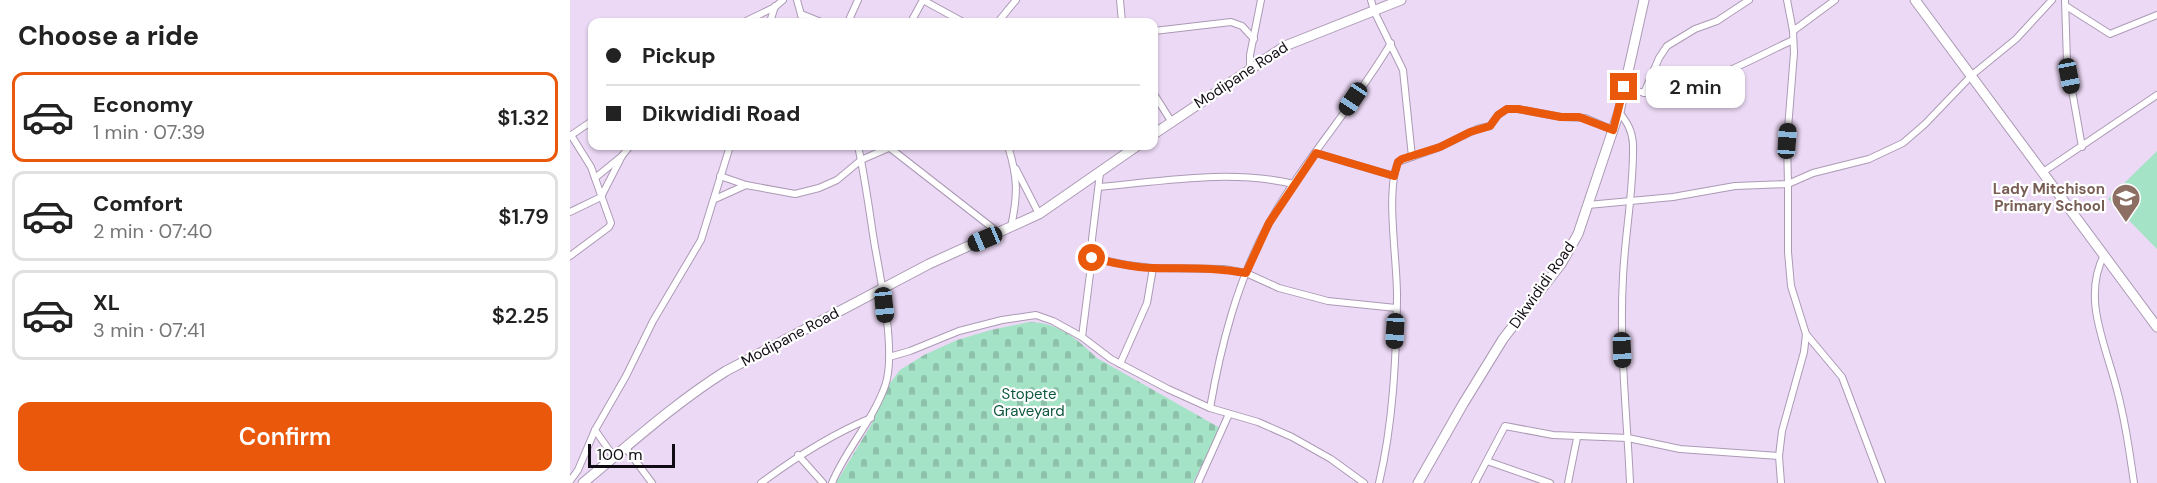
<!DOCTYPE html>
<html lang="en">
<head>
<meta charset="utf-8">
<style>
	body { margin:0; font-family:"DM Sans",sans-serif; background:#f2f2f2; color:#222; height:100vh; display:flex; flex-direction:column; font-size:22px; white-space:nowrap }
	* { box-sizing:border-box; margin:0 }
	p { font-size:20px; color:#767676 }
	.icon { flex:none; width:33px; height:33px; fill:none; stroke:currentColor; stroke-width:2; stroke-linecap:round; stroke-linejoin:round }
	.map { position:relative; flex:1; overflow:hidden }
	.panel { display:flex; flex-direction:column; background:#fff; width:570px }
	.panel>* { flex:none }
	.banner { position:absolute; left:18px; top:18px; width:570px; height:132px; border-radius:12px; box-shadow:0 2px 4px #0004; display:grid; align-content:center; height:132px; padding:0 18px; background:#fff }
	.scale { position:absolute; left:18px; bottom:15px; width:87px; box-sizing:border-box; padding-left:6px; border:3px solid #110b14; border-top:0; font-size:16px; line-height:21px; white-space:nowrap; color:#110b14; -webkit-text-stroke:4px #fff; paint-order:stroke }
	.end { position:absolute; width:27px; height:27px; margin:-14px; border:8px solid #ea580c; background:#fff; box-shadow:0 0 0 3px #fff }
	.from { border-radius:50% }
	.bubble { position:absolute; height:42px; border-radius:12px; background:#fff; box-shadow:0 2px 4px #0004; font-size:20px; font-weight:600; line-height:42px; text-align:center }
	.car { position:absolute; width:18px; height:36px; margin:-18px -9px; border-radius:8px; box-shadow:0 0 4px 2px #0007; background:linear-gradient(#222 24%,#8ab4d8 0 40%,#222 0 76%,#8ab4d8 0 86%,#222 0) }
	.banner b { display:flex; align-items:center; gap:21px; height:57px; font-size:22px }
	.banner b+b { border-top:2px solid #e0e0e0 }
	.banner i { width:15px; height:15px; background:#222 }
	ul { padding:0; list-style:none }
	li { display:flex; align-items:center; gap:18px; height:90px; margin:0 12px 9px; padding:0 6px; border:3px solid #e0e0e0; border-radius:12px }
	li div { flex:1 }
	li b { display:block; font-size:22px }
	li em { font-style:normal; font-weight:600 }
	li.current { border-color:#ea580c }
	li>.icon { width:54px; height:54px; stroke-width:1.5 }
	h2 { padding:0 18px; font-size:27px; line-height:72px }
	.primary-button { display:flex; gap:12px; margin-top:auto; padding:12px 18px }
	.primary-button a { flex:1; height:69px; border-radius:12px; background:#ea580c; color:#fff; font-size:24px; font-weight:600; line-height:69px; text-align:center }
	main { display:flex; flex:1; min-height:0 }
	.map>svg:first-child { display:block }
	.cemetery { fill:url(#cemetery-stones) }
	.green { fill:#a5e3c7 }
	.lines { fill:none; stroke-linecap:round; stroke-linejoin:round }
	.street-casing { stroke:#ac9ab5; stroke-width:8 }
	.secondary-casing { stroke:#ac9ab5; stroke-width:11 }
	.street { stroke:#fff; stroke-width:6 }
	.secondary { stroke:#fff; stroke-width:9 }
	.route { stroke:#ea580c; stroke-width:8 }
	.labels { text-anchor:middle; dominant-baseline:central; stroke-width:4.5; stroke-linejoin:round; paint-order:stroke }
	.street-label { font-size:15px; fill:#110b14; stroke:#fff }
	.education-label { font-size:15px; font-weight:bold; fill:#785e54; stroke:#fff; text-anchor:end }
	.park-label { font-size:15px; fill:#0e573f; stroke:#fff }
</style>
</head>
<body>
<main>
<section class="panel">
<h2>Choose a ride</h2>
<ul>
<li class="current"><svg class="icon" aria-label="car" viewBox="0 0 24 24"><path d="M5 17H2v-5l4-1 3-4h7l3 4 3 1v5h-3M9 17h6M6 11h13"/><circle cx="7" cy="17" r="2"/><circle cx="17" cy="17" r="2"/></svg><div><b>Economy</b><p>1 min · 07:39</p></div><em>$1.32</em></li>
<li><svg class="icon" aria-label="car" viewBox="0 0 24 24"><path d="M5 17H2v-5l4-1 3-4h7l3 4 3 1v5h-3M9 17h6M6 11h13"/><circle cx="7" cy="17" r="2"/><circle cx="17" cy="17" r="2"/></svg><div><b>Comfort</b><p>2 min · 07:40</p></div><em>$1.79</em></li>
<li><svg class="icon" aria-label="car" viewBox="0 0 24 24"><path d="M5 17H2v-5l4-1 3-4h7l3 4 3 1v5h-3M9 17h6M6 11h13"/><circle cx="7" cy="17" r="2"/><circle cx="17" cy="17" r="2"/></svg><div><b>XL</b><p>3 min · 07:41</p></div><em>$2.25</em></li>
</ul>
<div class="primary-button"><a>Confirm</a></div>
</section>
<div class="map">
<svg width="1587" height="483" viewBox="0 0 1587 483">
	<defs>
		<pattern id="cemetery-stones" width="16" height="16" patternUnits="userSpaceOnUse" patternTransform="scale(1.5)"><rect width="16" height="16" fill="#a5e3c7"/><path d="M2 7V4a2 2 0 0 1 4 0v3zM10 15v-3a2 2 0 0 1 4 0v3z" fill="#8dc1aa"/></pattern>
	</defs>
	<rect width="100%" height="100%" fill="#ecd9f5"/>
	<path class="cemetery" d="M459,322C488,322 507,339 527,358L650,428L623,483H266L301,425L318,386L330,370L354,355L387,340L421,330Z"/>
	<path class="green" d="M1587,151V249L1538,199Z"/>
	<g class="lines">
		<g class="street-casing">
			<g id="street">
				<path d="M227,0L233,22"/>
				<path d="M353,0L393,22"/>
				<path d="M550,0L552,22"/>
				<path d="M801,0L804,11L833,70L842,157"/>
				<path d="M1179,0L1147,21L1125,29L1097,46L1089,58L1074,93C1117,97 1183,58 1223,40"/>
				<path d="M1495,0L1497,62L1512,147"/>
				<path d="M1496,6L1540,34L1587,15"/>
				<path d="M231,14L251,22"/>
				<path d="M174,22L205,7L213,0"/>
				<path d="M200,22L205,6"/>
				<path d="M278,22L288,0"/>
				<path d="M341,22L353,0"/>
				<path d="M428,22L446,0"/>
				<path d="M584,31L661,22L672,26L684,39"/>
				<path d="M1223,31L1265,0"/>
				<path d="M680,67V55L691,0"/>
				<path d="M1054,87L1074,93"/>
				<path d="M584,94L601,121"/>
				<path d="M1049,112C1057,122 1062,130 1063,144C1064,189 1055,233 1053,277C1049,346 1057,414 1060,483"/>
				<path d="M0,136L22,121"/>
				<path d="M438,146C448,178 448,194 441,227"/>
				<path d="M320,148L429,233"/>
				<path d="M746,153L824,176"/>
				<path d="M446,169L469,214"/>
				<path d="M1473,172L1587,95"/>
				<path d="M150,176L176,185"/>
				<path d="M25,178L52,156L60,146"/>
				<path d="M529,187C594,181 660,169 724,184"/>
				<path d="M145,199L176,185L225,194L249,188L267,180L291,160L323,146"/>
				<path d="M1018,205L1103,197L1165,186L1218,184L1217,141L1224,53L1223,31L1217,0"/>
				<path d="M0,212L31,197L52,156"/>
				<path d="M1534,255C1513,296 1533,339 1544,379C1554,413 1559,448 1564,483"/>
				<path d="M0,256L39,227L41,223L21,167L1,135"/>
				<path d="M522,258L557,265L583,268L654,269L676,273L709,288L758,301L826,308"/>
				<path d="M1236,334L1272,377L1312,483"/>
				<path d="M512,337L522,258V239L530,173"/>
				<path d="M319,357L340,351L389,331L432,320L466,315L483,321L512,337L541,359L598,389L640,408L688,422L722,437L761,459L794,483"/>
				<path d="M550,364L577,303L583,268"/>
				<path d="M640,408C651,345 667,282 698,225C733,161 784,106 821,43"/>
				<path d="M25,430L44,457"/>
				<path d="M56,448L82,483"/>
				<path d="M228,455L253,483"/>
				<path d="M917,461L980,483"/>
				<path d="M0,481L8,470L25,430L56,376L83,321L131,240L160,146"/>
				<path d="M191,483C226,457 260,435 301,418"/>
				<path d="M262,483C276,449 302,422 315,386C327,353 310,277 304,241C299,209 295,177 288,146"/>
				<path d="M628,483L659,414"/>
				<path d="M809,483C823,424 826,360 827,300C828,263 815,194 828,162L870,147L907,129L920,126L928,115L937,109H948L991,117L1015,118L1043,130"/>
				<path d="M905,483L935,426L983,435L1058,438L1110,449L1209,456"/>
				<path d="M998,483L1007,438"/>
				<path d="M1211,483L1209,456L1212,431L1234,352L1236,334L1221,286L1218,252V184L1243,173L1299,159L1333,143L1355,124L1402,75L1446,39L1482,0"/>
			</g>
		</g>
		<g class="secondary-casing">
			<g id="secondary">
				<path d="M1345,0L1587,327"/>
				<path d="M584,134L715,46L831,0"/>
				<path d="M13,483C60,444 105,403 156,371L359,264L469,214L567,146"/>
				<path d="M848,483L893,404L933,339L991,264L1008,234L1049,112L1074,0"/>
			</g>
		</g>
		<use href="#street" class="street"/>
		<use href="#secondary" class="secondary"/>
	</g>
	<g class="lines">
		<path class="route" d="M522,258C542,262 562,268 583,268C616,269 642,267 676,273L699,223L746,153L824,176L828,162L832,159L870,147L900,132L920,126L928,115L937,109H948L991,117H1009L1043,130L1054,87"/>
	</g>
	<defs>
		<g id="school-pin" transform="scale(1.5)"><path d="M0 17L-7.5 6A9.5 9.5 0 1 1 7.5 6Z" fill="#8d6e63" stroke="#fff"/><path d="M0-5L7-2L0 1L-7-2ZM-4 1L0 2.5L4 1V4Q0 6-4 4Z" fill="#fff"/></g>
	</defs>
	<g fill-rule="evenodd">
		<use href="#school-pin" x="1556" y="198"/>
	</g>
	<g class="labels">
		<g class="street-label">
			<text transform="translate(671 75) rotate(-33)">Modipane Road</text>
			<text transform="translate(972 285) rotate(-55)">Dikwididi Road</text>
			<text transform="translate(220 337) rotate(-28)">Modipane Road</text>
		</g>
		<g class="education-label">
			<text x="1535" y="189">Lady Mitchison<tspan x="1535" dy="17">Primary School</tspan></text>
		</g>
		<g class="park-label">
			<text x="459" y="394">Stopete<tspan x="459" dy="17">Graveyard</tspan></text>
		</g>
	</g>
</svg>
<div class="scale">100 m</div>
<i class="end from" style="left:522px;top:258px"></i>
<i class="end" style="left:1054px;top:87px"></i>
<div class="bubble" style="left:1076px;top:66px;width:99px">2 min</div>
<i class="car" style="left:1499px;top:76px;rotate:169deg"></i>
<i class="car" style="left:783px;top:99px;rotate:214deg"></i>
<i class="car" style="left:1217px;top:141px;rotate:4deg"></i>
<i class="car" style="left:415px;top:239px;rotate:247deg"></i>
<i class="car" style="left:314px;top:305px;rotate:174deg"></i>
<i class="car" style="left:825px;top:331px;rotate:183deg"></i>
<i class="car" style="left:1052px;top:350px;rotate:178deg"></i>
<div class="banner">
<b><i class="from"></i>Pickup</b>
<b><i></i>Dikwididi Road</b>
</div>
</div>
</main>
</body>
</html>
